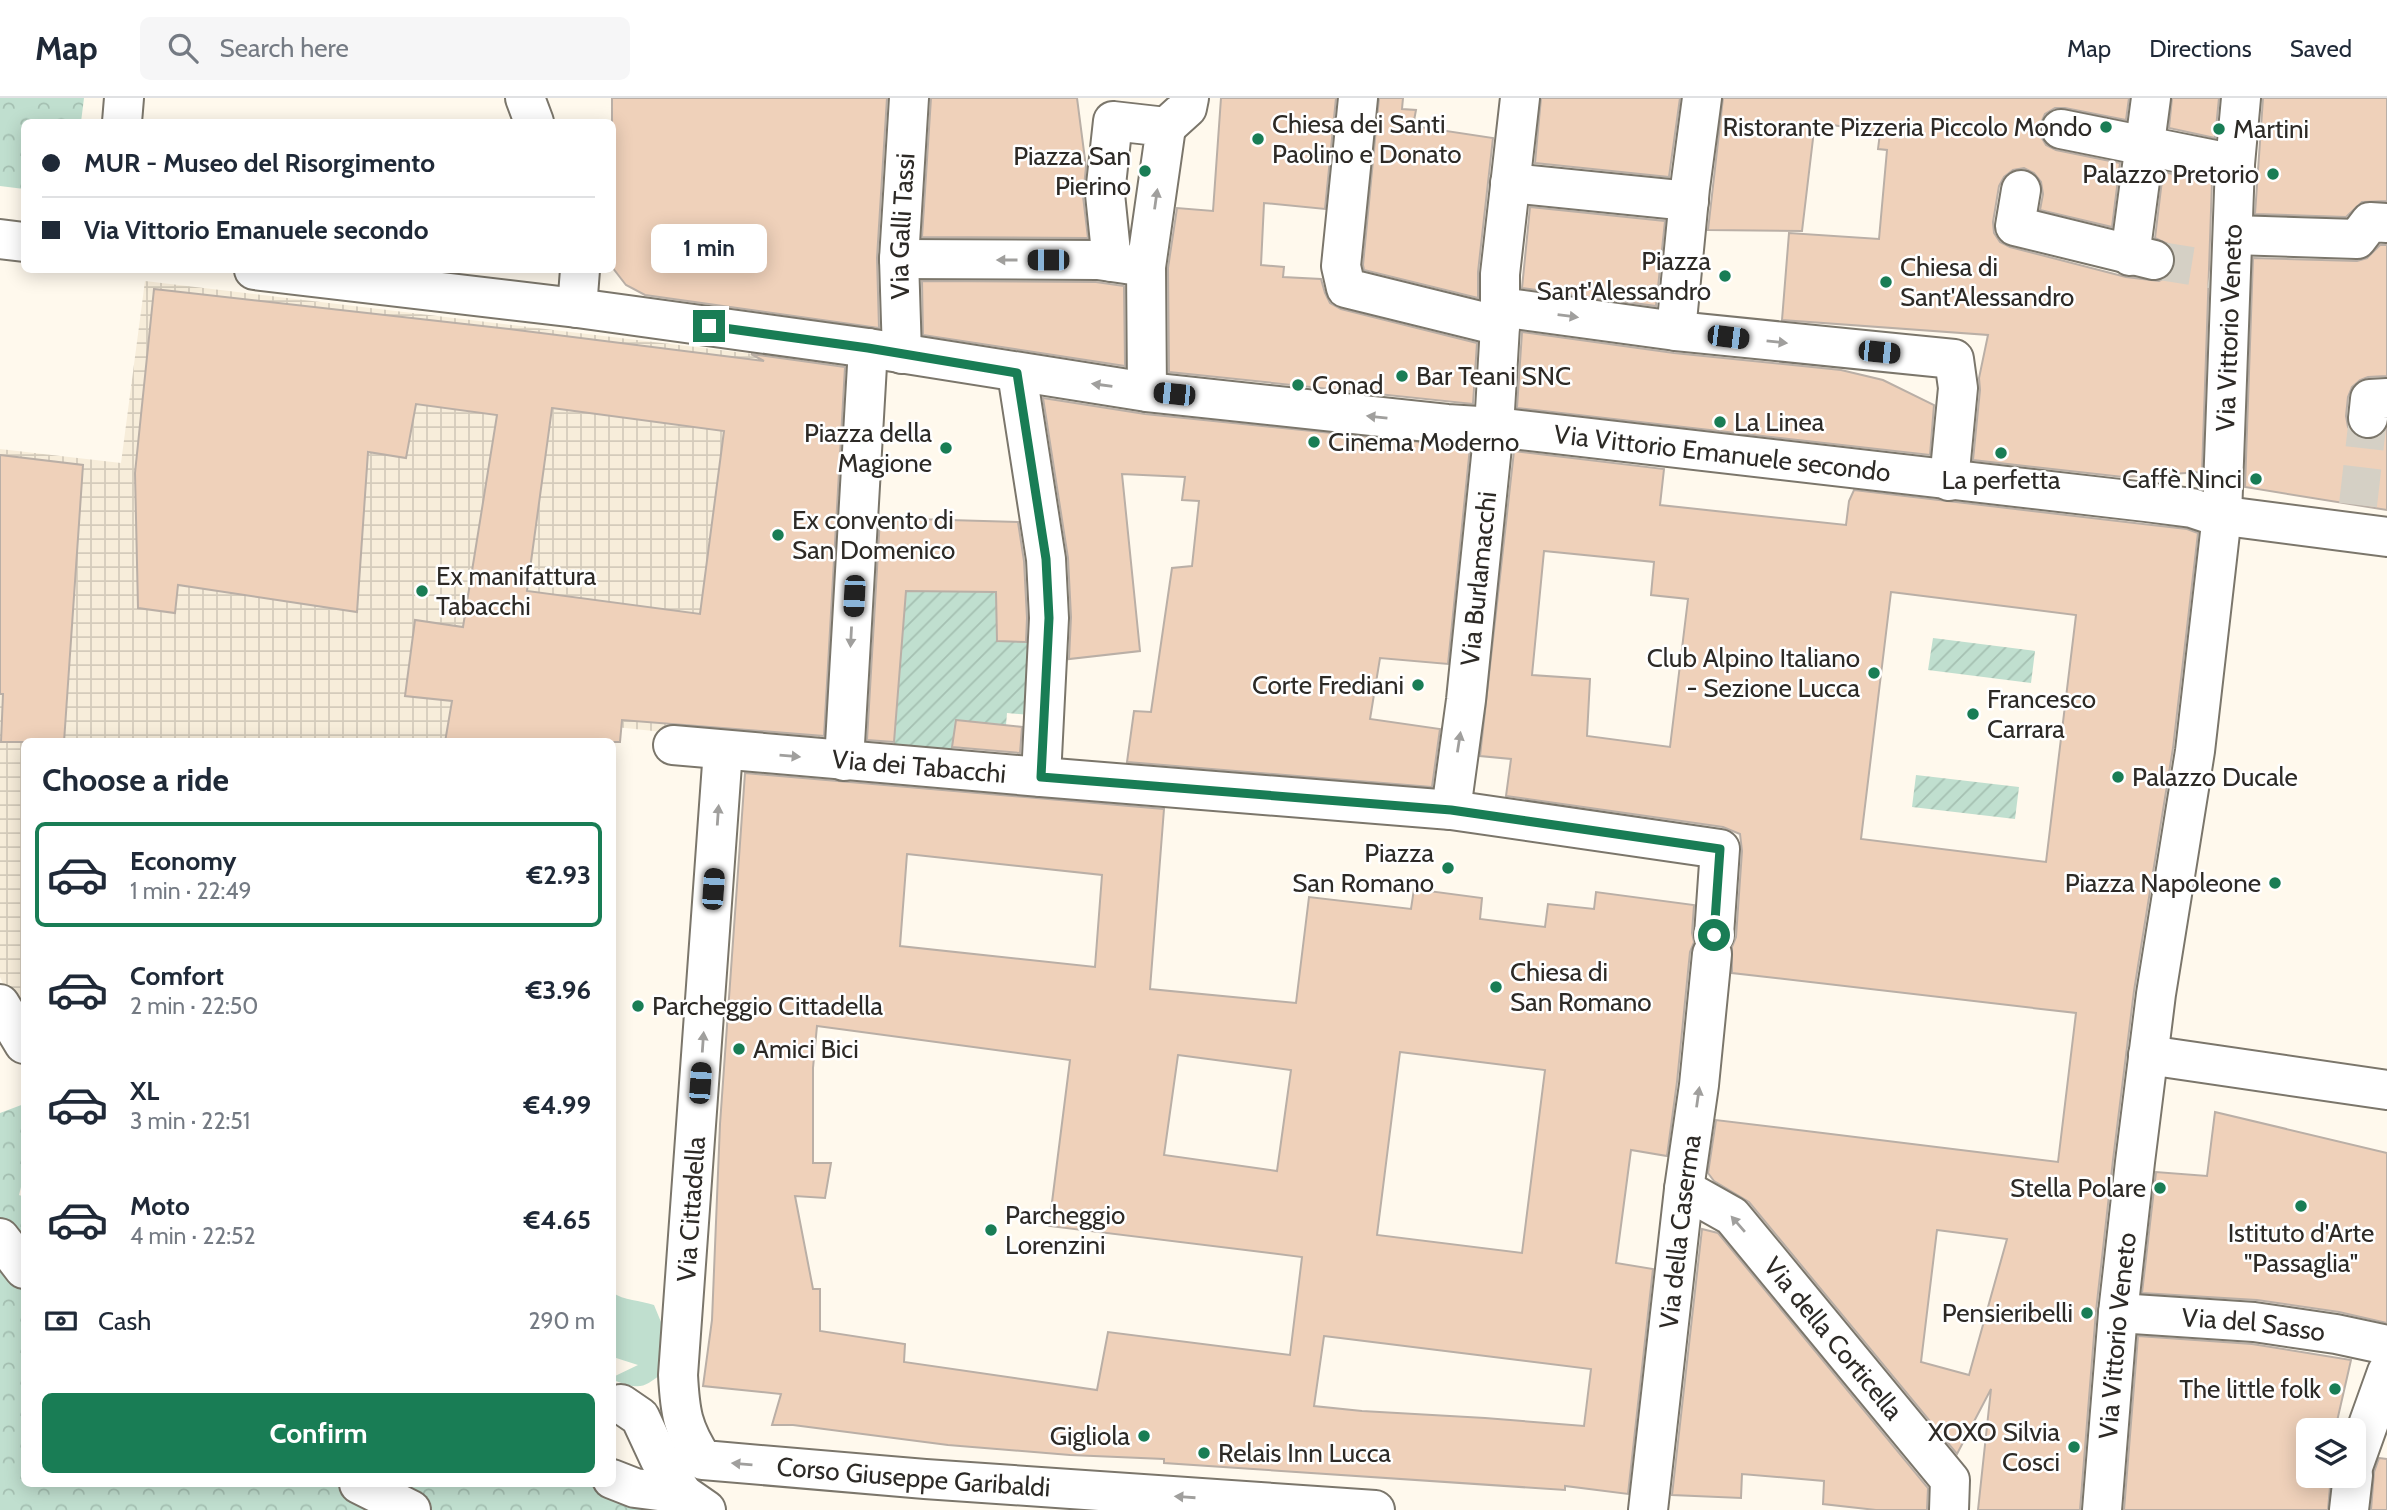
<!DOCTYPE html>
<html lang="en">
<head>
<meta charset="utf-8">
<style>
	body { margin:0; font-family:Cabin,sans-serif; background:#f6f6f7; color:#1f2937; height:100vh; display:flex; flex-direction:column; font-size:26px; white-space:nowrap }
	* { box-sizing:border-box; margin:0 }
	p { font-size:23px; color:#747a83 }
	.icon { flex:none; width:38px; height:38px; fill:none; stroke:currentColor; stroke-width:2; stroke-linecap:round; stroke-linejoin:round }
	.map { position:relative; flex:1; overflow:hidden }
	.side { position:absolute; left:21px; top:640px; width:595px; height:749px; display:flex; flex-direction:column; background:#fff; border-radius:10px; box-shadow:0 4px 18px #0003 }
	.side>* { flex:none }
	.guide { position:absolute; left:21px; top:21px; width:595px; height:154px; border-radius:10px; box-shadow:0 4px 18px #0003; display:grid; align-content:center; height:154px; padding:0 21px; background:#fff }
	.tools { position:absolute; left:2296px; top:1320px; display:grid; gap:14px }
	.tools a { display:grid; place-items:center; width:70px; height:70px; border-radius:10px; background:#fff; box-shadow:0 4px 18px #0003; font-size:35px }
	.end { position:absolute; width:32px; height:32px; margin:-16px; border:9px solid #197d55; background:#fff; box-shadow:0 0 0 4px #fff }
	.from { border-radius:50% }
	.bubble { position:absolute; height:49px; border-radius:10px; background:#fff; box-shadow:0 4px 18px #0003; font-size:23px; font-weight:700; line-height:49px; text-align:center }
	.car { position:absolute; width:21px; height:42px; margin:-21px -10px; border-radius:9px; box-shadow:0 0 5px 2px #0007; background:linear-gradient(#222 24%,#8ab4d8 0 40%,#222 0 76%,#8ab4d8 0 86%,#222 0) }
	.guide b { display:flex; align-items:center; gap:24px; height:66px; font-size:26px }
	.guide b+b { border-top:2px solid #e0e1e3 }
	.guide i { width:18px; height:18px; background:#1f2937 }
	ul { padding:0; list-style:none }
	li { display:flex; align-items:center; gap:21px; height:105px; margin:0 14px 10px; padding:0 7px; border:4px solid transparent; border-radius:10px }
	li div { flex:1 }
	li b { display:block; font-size:26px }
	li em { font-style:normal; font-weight:700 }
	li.on { border-color:#197d55 }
	li>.icon { width:63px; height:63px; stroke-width:1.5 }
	h2 { padding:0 21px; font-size:32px; line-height:84px }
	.pay { display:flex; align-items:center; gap:18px; height:77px; padding:0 21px; font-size:26px }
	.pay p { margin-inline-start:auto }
	.primary-button { display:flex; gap:14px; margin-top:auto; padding:14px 21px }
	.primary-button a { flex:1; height:80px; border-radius:10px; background:#197d55; color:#fff; font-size:28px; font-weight:700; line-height:80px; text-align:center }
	header { display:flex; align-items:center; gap:42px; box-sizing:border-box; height:98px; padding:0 35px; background:#fff; border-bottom:2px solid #e0e1e3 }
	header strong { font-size:33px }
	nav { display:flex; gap:38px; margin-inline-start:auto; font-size:24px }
	.search { width:490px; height:63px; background:#f6f6f7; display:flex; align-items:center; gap:18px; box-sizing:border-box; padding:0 24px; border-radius:10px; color:#747a83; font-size:26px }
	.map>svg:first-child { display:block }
	.industrial { fill:url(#industrial-grid) }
	.grass { fill:#c0dfcf }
	.forest { fill:url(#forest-crowns) }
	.garden { fill:url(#garden-furrows) }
	.building { fill:#efd1ba; stroke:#baafa6; stroke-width:2; fill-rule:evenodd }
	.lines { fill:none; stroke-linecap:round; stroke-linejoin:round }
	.minor-tunnel { stroke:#d5d0c5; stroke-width:38; stroke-dasharray:38 19; stroke-linecap:butt }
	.minor-casing { stroke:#7b766b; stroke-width:42 }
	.minor { stroke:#fff; stroke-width:38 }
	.oneway { fill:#a09f9d }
	.route { stroke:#197d55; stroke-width:9 }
	.poi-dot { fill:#197d55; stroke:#fff; stroke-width:2.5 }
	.labels { text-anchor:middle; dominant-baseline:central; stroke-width:5; stroke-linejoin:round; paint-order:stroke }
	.poi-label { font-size:26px; fill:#2d2a26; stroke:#fff; text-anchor:start }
	.street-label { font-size:26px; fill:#2d2a26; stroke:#fff }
</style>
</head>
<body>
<header>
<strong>Map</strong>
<div class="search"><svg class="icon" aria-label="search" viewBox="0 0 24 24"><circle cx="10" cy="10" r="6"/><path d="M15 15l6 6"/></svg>Search here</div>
<nav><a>Map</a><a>Directions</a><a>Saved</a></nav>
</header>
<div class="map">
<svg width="2387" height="1412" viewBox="0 0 2387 1412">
	<defs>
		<pattern id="industrial-grid" width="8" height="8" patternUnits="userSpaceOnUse" patternTransform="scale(1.75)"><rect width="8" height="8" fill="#f7edda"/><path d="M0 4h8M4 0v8" fill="none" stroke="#d4cbbb"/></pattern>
		<pattern id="forest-crowns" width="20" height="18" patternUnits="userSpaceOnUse" patternTransform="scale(1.75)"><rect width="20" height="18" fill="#c0dfcf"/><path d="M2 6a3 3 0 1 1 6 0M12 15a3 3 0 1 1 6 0" fill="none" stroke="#a5c0b2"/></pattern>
		<pattern id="garden-furrows" width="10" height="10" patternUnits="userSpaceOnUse" patternTransform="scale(1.75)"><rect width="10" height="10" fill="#c0dfcf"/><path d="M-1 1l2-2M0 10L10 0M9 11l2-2" fill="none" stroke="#a5c0b2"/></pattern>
	</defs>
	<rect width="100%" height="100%" fill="#fff9ed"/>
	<path class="industrial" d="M145,183L862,269L832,652L540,621L536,644H24V931L0,879V351L121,365Z"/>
	<path class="grass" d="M612,1194C624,1203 640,1202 654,1207L661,1224L665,1273C642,1291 641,1292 613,1282V1279L638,1267L613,1259Z"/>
	<g class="forest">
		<path d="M0,0H84L81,24H24V91L0,88Z"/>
		<path d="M24,1006V1077L19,1097L24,1099V1386H600L659,1412H0V1015Z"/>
	</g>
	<g class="garden">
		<path d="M906,493L996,494L997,543L1035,544L1030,617L1007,615L1006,627L956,622L952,653L894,647Z"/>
		<path d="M1933,540L2035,553L2031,585L1928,572Z"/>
		<path d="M1916,677L2019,689L2015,721L1912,709Z"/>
	</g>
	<g class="building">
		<path d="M612,0H887L877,160L879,230L645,197L626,187L612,169Z"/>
		<path d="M931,0H1077L1086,69L1083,98L1088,140L922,139Z"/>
		<path d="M1221,0H1336L1325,111L1264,105L1261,167L1284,169L1283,179L1321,181L1325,195L1330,205L1341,211L1477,245L1473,306L1169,274L1168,170L1177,110L1213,113Z"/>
		<path d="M1379,0H1403L1402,11L1416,12L1413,28L1493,40L1478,174V200L1364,172L1363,167Z"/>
		<path d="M1541,0H1680L1669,79L1535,65Z"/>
		<path d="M1723,0H2129L2126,22L2065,10H2055L2045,16L2040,27V37L2046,47L2056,52L2120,65L2112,129L2040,112L2043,96L2041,84L2034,75L2024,70L2013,72L2004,79L1999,88L1993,124L1994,135L2000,144L2010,149L2126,179L2159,183L2170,177L2175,167V157L2170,147L2155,140L2163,74L2212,84L2202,374L2123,379L1973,362L1980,292L1979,280L1988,237L1782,222L1789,135L1879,141L1887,52L1878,51L1880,35L1815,24L1802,133L1708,132Z"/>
		<path d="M2172,0H2219L2215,40L2169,30Z"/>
		<path d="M2263,0H2387V103L2362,104L2346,119L2255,116Z"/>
		<path d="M1530,109L1665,123L1656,208L1522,190Z"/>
		<path d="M2380,147H2387V278L2368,279L2360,282L2352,289L2348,299L2346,318L2348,329L2356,338L2365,342L2377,340L2387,330V412L2245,389L2253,160L2357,163L2367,160Z"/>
		<path d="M922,183L1096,184L1124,188L1125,268L923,237Z"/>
		<path d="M154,191L509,231L764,263L751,256L845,269L824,638L622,622L620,644H445L452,603L405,598L415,522L463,529L497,317L416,306L406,360L368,354L357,514L178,487L175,515L138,510L135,375ZM552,310L724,333L700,516L527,493Z"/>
		<path d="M1522,234L1674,255L1841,272L1883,282L1934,307L1930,357L1517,310Z"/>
		<path d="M1043,300L1145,316L1470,349L1448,566L1380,560L1370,621L1440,631L1432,689L1127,664L1134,613L1151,614L1172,470L1192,468L1199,403L1182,402L1185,379L1122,376L1140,553L1069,561L1071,519L1068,460Z"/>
		<path d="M1514,353L1664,371L1660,407L1846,427L1849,403L1854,392L2143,426L2187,431L2198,435L2173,650L2134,893L2113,1062L2096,1213L2080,1412H1978L1991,1291L1957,1356L1749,1104L1714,1083L1708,1075L1716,1022L2058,1064L2076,915L1732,875V849L1736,839L1742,753L1740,736L1723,729L1506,698L1511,661L1480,658ZM1544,453L1654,464L1651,497L1688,501L1670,649L1587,638L1590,581L1532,577ZM1891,494L2076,517L2046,764L1861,741ZM1937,1132L2007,1141L1969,1277L1921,1264Z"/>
		<path d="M0,357L83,367L64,644H1L3,596H0Z"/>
		<path d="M880,420L1018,424L1024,463L1027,520L1026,544L997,543L996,494L906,493L894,644L867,642Z"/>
		<path d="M956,622L1022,629L1020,655L952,649Z"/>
		<path d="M745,675L1164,711L1150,891L1296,905L1309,799L1411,811L1414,791L1482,800L1480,821L1545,829L1548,806L1594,811L1596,794L1694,807L1692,835L1694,844L1690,854L1677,984L1667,1058L1631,1052L1616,1165L1653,1171L1628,1396L1565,1388V1392L1164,1365V1361L1070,1357L948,1347L793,1327H772L781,1296L703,1288L712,1222L720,1026ZM907,756L1102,777L1095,869L900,848ZM817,928L1070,962L1049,1128L1302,1159L1290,1257L1108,1234L1097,1292L904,1264L905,1246L820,1233V1191H813L795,1098L825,1100L831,1065H813V970ZM1400,954L1545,972L1522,1155L1377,1137ZM1178,957L1291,972L1277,1073L1164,1057ZM1324,1238L1591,1271L1584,1328L1485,1320L1362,1313L1314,1308Z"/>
		<path d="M2215,1014L2387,1055V1225L2339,1214L2257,1202L2142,1195L2156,1074L2207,1078Z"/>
		<path d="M1702,1131L1718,1135L1928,1390L1927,1412H1876L1823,1406L1824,1383L1742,1376L1741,1400L1672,1397Z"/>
		<path d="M2138,1238L2252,1246L2351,1262L2335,1332H2308V1377H2331L2328,1412H2124Z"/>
		<path d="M2379,1360L2387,1361V1412H2371L2374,1374Z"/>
	</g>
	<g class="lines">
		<g class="minor-tunnel">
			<path d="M2154,162L2222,173"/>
			<path d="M2358,407L2368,320"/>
		</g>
		<g class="minor-casing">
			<g id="minor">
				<path d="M525,0L534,24"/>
				<path d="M1358,0L1341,168L1346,190L1500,228"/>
				<path d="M122,24L124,0"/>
				<path d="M1166,29L1187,10L1189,0"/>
				<path d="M2061,31L2235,66"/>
				<path d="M1510,85L1689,103"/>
				<path d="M2021,92L2015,128L2154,162"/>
				<path d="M2233,137L2357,141L2370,124L2387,125"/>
				<path d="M0,141L24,144"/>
				<path d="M2130,158L2151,0"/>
				<path d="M899,161L1098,162L1146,169L1147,294"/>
				<path d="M1112,164L1105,96L1113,23L1166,29L1146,169"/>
				<path id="s1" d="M254,172L577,210L868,250L1147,294L1447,326L1494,329L2146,404L2192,410L2210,416L2387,439"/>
				<path d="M1500,209L1676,233L1954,261L1958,290L1949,383"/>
				<path d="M577,210L580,172"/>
				<path d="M1676,233L1690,90L1702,0"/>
				<path id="s2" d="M902,256L899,161L909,0"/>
				<path d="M1017,275L1046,461L1049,520L1041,679"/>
				<path d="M2368,320L2370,301L2387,300"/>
				<path id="s3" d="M673,647L1041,679L1451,712L1720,751L1714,837"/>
				<path id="s4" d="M723,652L678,1277C680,1314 682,1330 703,1362L925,1381L1375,1412"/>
				<path d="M844,663L868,250"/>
				<path id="s5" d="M1451,712L1466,602L1494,329L1500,228V176L1520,0"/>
				<path d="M0,906L24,946"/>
				<path d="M2148,957L2387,992"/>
				<path id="s6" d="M1684,1091L1732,1118L1950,1382L1949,1412"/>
				<path d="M0,1140L24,1171"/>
				<path id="s7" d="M2118,1215L2254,1224L2336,1236L2387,1247"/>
				<path d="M621,1306L640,1319L660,1362L683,1396L706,1412"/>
				<path d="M2354,1366L2387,1274"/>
				<path d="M612,1381L635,1390L683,1396"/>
				<path d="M359,1386L411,1412"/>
				<path id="s8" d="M1648,1412L1684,1091L1699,987L1712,856"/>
				<path id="s9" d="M2102,1412L2118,1215L2135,1064L2156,896L2195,653L2222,417L2235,66L2241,0"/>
				<path d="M2349,1412L2353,1377"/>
			</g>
		</g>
		<use href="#minor" class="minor"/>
	</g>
	<defs><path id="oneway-solid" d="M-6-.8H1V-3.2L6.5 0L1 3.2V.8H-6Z" transform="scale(1.75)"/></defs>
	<g class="oneway">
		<use href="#oneway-solid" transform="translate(1156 101) rotate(-82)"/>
		<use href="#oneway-solid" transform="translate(1007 162) rotate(-180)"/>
		<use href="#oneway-solid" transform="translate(1568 218) rotate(7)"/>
		<use href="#oneway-solid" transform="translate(1777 244) rotate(6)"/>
		<use href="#oneway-solid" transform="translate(1102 287) rotate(-172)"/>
		<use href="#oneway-solid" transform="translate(1377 319) rotate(-174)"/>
		<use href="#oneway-solid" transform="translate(851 539) rotate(93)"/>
		<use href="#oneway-solid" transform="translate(1459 644) rotate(-81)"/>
		<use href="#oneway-solid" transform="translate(790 658) rotate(5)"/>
		<use href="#oneway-solid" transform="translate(718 717) rotate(-86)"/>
		<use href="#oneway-solid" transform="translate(703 944) rotate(-86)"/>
		<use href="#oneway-solid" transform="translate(1698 999) rotate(-82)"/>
		<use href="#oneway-solid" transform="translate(1738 1126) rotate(-131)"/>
		<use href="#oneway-solid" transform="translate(742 1366) rotate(-175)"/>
		<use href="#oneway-solid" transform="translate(1185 1399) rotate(-176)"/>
	</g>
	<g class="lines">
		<path class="route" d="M709,228L868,250L1017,275L1046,461L1049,520L1041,679L1451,712L1720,751L1714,837"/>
	</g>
	<g class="poi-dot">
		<circle cx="2106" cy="29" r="7"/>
		<circle cx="2219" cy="31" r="7"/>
		<circle cx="1258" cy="41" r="7"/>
		<circle cx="1145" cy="73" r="7"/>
		<circle cx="2273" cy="76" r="7"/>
		<circle cx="1725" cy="178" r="7"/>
		<circle cx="1886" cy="184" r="7"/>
		<circle cx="1402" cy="278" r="7"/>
		<circle cx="1298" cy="287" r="7"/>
		<circle cx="1720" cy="324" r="7"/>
		<circle cx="1314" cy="344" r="7"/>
		<circle cx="946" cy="350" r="7"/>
		<circle cx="2001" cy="355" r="7"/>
		<circle cx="2256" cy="381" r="7"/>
		<circle cx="778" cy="437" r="7"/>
		<circle cx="422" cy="493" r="7"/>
		<circle cx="1874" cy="575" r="7"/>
		<circle cx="1418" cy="587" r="7"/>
		<circle cx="1973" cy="616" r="7"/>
		<circle cx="2118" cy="679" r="7"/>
		<circle cx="1448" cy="770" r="7"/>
		<circle cx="2275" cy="785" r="7"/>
		<circle cx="1496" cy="889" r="7"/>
		<circle cx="638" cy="908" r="7"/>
		<circle cx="739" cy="951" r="7"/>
		<circle cx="2160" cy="1090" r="7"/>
		<circle cx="2301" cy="1108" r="7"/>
		<circle cx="991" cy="1132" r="7"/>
		<circle cx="2087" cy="1215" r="7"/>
		<circle cx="2335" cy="1291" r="7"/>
		<circle cx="1144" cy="1338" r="7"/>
		<circle cx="2074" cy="1349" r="7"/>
		<circle cx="1204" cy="1355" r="7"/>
	</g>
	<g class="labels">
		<g class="poi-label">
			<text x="1272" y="26">Chiesa dei Santi<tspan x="1272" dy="30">Paolino e Donato</tspan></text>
			<text x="2092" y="29" text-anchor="end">Ristorante Pizzeria Piccolo Mondo</text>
			<text x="2233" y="31">Martini</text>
			<text x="1131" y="58" text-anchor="end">Piazza San<tspan x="1131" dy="30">Pierino</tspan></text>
			<text x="2259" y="76" text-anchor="end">Palazzo Pretorio</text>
			<text x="1711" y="163" text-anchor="end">Piazza<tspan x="1711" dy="30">Sant'Alessandro</tspan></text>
			<text x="1900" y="169">Chiesa di<tspan x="1900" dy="30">Sant'Alessandro</tspan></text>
			<text x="1416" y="278">Bar Teani SNC</text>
			<text x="1312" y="287">Conad</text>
			<text x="1734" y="324">La Linea</text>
			<text x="932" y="335" text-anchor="end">Piazza della<tspan x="932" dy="30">Magione</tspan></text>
			<text x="1328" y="344">Cinema Moderno</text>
			<text x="2242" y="381" text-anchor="end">Caffè Ninci</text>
			<text x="2001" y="382" text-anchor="middle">La perfetta</text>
			<text x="792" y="422">Ex convento di<tspan x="792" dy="30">San Domenico</tspan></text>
			<text x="436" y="478">Ex manifattura<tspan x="436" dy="30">Tabacchi</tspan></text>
			<text x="1860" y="560" text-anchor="end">Club Alpino Italiano<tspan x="1860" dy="30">- Sezione Lucca</tspan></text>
			<text x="1404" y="587" text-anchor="end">Corte Frediani</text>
			<text x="1987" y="601">Francesco<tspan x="1987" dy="30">Carrara</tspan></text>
			<text x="2132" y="679">Palazzo Ducale</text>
			<text x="1434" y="755" text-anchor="end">Piazza<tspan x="1434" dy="30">San Romano</tspan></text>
			<text x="2261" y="785" text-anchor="end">Piazza Napoleone</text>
			<text x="1510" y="874">Chiesa di<tspan x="1510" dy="30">San Romano</tspan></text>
			<text x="652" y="908">Parcheggio Cittadella</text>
			<text x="753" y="951">Amici Bici</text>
			<text x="2146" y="1090" text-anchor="end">Stella Polare</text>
			<text x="1005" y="1117">Parcheggio<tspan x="1005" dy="30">Lorenzini</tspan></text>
			<text x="2301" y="1135" text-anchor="middle">Istituto d'Arte<tspan x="2301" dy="30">"Passaglia"</tspan></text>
			<text x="2073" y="1215" text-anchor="end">Pensieribelli</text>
			<text x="2321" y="1291" text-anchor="end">The little folk</text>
			<text x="2060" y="1334" text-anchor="end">XOXO Silvia<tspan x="2060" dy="30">Cosci</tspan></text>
			<text x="1130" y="1338" text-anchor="end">Gigliola</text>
			<text x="1218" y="1355">Relais Inn Lucca</text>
		</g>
		<g class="street-label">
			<text stroke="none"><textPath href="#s2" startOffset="128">Via Galli Tassi</textPath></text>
			<text stroke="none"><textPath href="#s9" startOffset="1190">Via Vittorio Veneto</textPath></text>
			<text stroke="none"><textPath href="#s1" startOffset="1480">Via Vittorio Emanuele secondo</textPath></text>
			<text stroke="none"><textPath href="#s5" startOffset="233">Via Burlamacchi</textPath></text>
			<text stroke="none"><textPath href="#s3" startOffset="247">Via dei Tabacchi</textPath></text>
			<text transform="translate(691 1111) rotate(-86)">Via Cittadella</text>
			<text stroke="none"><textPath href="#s8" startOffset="280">Via della Caserma</textPath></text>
			<text stroke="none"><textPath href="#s7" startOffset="136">Via del Sasso</textPath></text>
			<text stroke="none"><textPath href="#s9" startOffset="175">Via Vittorio Veneto</textPath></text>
			<text stroke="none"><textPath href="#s6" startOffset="214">Via della Corticella</textPath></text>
			<text stroke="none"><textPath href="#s4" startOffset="928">Corso Giuseppe Garibaldi</textPath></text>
		</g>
	</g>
</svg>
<div class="tools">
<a><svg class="icon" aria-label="layers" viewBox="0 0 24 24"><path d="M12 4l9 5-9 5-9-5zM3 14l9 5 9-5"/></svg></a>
</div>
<i class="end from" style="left:1714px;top:837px"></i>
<i class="end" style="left:709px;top:228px"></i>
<div class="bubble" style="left:651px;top:126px;width:116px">1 min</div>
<i class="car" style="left:1048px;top:162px;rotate:270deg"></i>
<i class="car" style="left:1728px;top:239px;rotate:97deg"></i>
<i class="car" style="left:1879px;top:254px;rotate:96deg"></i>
<i class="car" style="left:1174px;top:296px;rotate:276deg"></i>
<i class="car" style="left:854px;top:498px;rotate:183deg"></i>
<i class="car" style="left:713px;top:791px;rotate:4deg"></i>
<i class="car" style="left:700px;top:985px;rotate:4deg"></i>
<div class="guide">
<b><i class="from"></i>MUR - Museo del Risorgimento</b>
<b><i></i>Via Vittorio Emanuele secondo</b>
</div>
<section class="side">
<h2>Choose a ride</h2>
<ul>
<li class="on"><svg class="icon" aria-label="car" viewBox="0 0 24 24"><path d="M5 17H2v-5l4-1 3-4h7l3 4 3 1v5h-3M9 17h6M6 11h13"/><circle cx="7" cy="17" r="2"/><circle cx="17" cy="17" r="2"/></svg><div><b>Economy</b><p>1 min · 22:49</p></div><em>€2.93</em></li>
<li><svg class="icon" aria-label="car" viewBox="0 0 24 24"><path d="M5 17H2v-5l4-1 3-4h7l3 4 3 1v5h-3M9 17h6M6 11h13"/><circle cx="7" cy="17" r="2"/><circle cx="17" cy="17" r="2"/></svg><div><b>Comfort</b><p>2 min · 22:50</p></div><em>€3.96</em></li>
<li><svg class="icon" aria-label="car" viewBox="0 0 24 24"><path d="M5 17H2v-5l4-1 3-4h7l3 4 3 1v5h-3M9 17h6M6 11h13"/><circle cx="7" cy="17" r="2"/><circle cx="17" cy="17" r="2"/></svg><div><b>XL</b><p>3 min · 22:51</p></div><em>€4.99</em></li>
<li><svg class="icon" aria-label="car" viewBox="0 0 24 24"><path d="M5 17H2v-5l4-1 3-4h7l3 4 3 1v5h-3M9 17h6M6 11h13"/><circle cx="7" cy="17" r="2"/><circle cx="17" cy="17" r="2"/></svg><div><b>Moto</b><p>4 min · 22:52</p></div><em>€4.65</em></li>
</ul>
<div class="pay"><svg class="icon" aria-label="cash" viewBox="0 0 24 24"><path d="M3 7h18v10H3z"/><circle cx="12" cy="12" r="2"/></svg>Cash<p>290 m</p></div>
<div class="primary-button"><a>Confirm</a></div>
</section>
</div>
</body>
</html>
